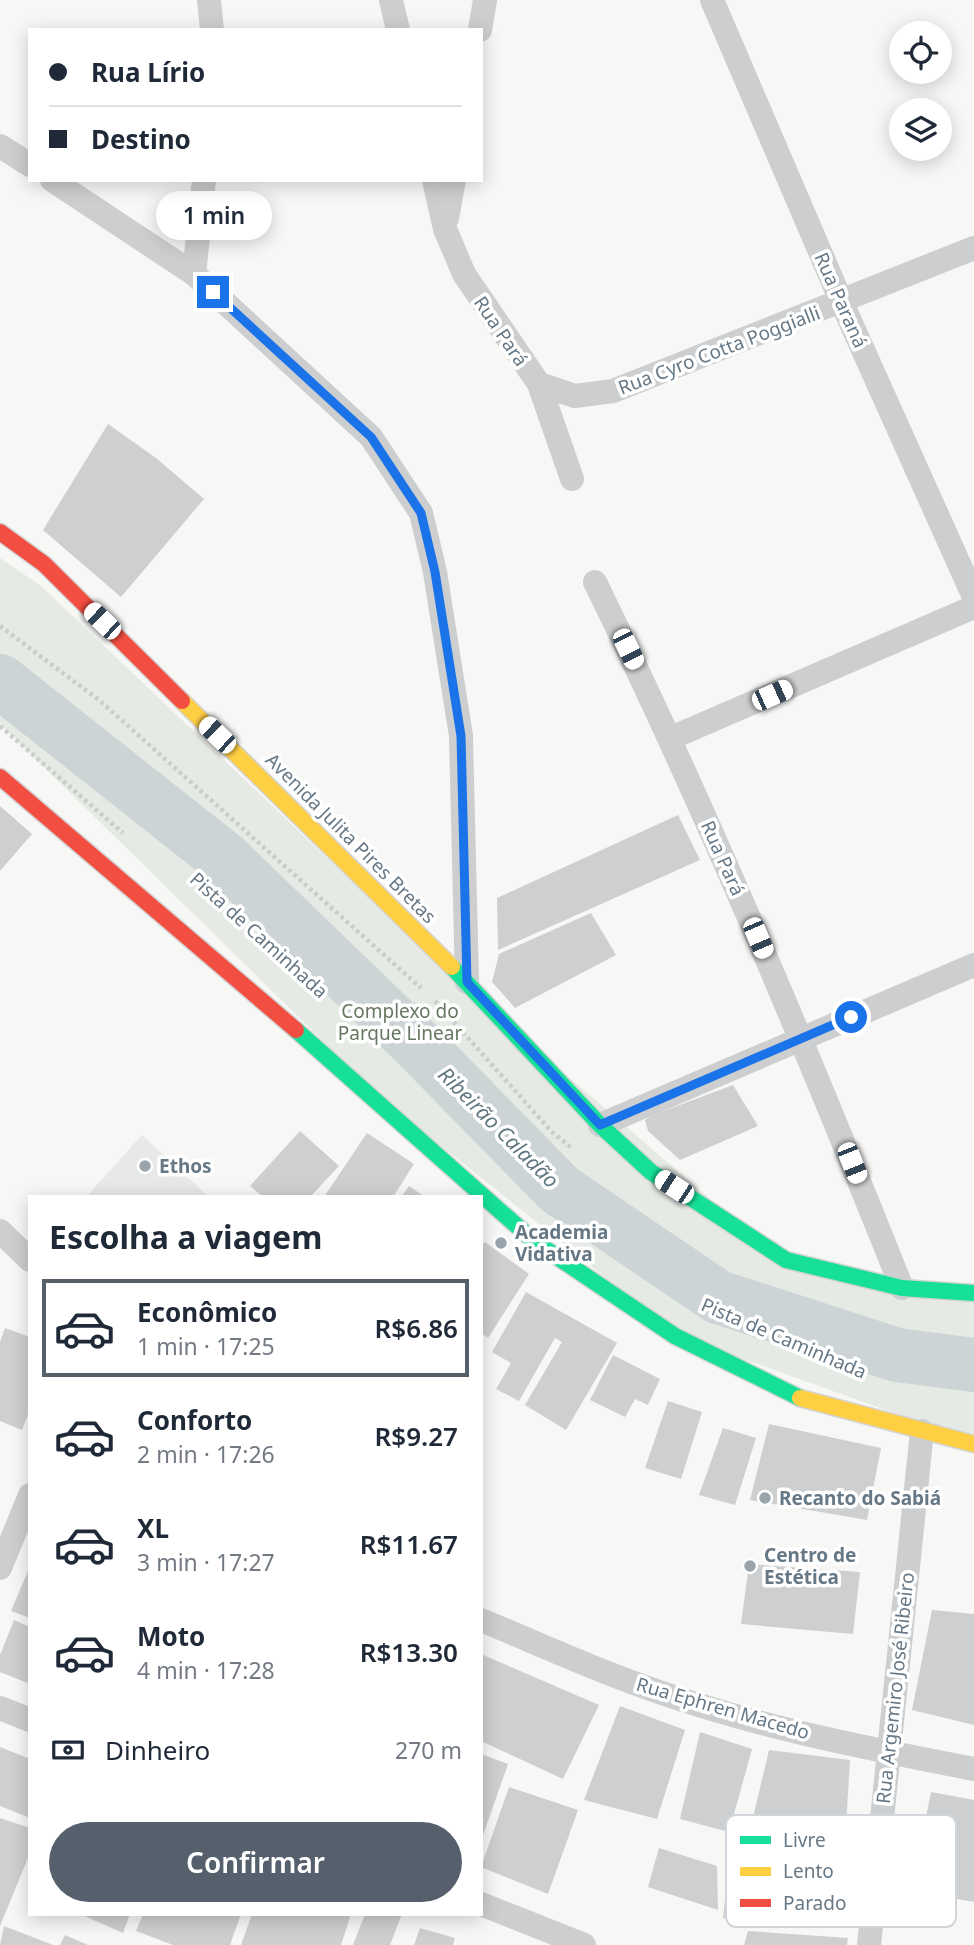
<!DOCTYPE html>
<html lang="pt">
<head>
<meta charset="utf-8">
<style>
	body { margin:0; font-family:"Noto Sans",sans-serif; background:#f6f6f7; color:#1f2937; height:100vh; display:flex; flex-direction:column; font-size:26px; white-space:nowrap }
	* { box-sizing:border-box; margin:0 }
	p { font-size:23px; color:#747a83 }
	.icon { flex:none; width:38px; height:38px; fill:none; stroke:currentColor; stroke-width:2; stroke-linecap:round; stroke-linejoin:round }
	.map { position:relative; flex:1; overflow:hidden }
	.drawer { position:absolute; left:28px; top:1195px; width:455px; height:721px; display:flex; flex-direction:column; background:#fff; border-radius:0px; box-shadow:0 4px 18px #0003 }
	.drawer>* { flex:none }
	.guide { position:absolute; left:28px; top:28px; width:455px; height:154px; border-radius:0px; box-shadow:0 4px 18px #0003; display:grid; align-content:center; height:154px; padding:0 21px; background:#fff }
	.controls { position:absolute; left:889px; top:21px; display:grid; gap:14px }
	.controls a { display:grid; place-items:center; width:63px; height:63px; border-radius:50%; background:#fff; box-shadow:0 4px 18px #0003; font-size:35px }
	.end { position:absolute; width:32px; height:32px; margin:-16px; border:9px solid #1a73e8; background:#fff; box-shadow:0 0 0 4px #fff }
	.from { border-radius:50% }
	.bubble { position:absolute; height:49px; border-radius:24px; background:#fff; box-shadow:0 4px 18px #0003; font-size:23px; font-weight:600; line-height:49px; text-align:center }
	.car { position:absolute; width:21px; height:42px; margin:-21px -10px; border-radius:9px; box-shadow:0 0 5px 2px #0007; background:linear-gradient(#fff 24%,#345 0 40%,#fff 0 76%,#345 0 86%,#fff 0) }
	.guide b { display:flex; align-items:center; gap:24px; height:66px; font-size:26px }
	.guide b+b { border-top:2px solid #e0e1e3 }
	.guide i { width:18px; height:18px; background:#1f2937 }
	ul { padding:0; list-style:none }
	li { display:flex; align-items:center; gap:21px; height:98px; margin:0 14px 10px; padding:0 7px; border:4px solid transparent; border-radius:0px }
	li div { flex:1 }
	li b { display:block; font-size:26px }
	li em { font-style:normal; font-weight:600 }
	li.active { border-color:#56606c }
	li>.icon { width:63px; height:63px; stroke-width:1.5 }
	h2 { padding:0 21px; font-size:32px; line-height:84px }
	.pay { display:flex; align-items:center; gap:18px; height:77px; padding:0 21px; font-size:26px }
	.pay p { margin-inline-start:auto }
	.action { display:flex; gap:14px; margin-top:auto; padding:14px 21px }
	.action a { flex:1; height:80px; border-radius:42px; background:#56606c; color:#fff; font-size:28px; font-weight:600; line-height:80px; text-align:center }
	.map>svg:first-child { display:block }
	.built { fill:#e7e8e8 }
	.green { fill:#e6eae4 }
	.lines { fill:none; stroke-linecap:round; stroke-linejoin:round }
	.river { stroke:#ccd4d6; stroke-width:54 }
	.building { fill:#cecfd0 }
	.fast-casing { stroke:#d3d3d4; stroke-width:19 }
	.slow-casing { stroke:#d3d3d4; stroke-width:19 }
	.jam-casing { stroke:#d3d3d4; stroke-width:19 }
	.path { stroke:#cbcccc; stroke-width:4.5; stroke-dasharray:3.5 3.5; stroke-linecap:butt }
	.street { stroke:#cccecf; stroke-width:24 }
	.fast { stroke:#16e098; stroke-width:16 }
	.slow { stroke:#ffcf43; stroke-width:16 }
	.jam { stroke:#f24e42; stroke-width:16 }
	.route { stroke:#1a73e8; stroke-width:9 }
	.poi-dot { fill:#99a4ad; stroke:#fff; stroke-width:2.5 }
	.labels { text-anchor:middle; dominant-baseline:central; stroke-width:7; stroke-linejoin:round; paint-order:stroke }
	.street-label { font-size:19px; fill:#667886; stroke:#fff }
	.park-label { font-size:19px; fill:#667861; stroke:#fff }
	.poi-label { font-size:19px; font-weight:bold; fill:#667886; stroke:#fff; text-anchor:start }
	.water-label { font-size:21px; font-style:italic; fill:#627982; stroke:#fff }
	.key { fill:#fff; stroke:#d1d6db; stroke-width:2 }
	.key-label { font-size:19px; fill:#667886 }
</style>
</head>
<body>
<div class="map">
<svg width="974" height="1945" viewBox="0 0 974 1945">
	<rect width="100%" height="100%" fill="#f7f7f6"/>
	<path class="built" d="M142,1135L209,1197H86Z"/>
	<path class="green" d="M0,558L40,585L450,975L787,1265L974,1298V1442L677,1335L378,1095L0,724Z"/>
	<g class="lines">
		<path class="river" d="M0,681L224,858L417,1044L560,1190L718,1297L897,1355L974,1365"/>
	</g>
	<g class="building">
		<path d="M108,424L156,458L204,499L121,597L43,530Z"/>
		<path d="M0,806L32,834L0,871Z"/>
		<path d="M678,815L700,860L498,950L497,898Z"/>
		<path d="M591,913L616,955L515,1008L492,982L499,954Z"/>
		<path d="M733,1085L758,1126L680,1160L648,1131L645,1120L653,1115Z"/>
		<path d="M300,1131L339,1166L310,1197H263L250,1186Z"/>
		<path d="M367,1133L414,1164L393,1197H324Z"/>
		<path d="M409,1186L425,1197H401Z"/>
		<path d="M485,1242L529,1274L488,1338L481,1333V1247Z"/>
		<path d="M526,1292L617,1343L566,1430L525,1405L562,1342L555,1338L519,1401L496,1389L511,1363L492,1352Z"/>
		<path d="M5,1328L30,1337V1409L22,1430L0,1421V1342Z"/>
		<path d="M613,1355L660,1379L648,1405L635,1399L625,1417L590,1400Z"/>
		<path d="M668,1401L702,1412L681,1479L645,1468Z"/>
		<path d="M769,1424L881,1448L867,1520L750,1500Z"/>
		<path d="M723,1428L756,1438L735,1505L699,1495Z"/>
		<path d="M749,1564L860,1572L853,1634L741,1624Z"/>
		<path d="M30,1566V1618L11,1611Z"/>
		<path d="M932,1610L974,1614V1725L912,1710Z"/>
		<path d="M14,1620L30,1627V1684L0,1672V1655Z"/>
		<path d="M481,1654L599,1705L563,1779L481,1741Z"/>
		<path d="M620,1706L685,1730L657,1819L584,1800Z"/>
		<path d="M700,1732L752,1749L729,1832L680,1819Z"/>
		<path d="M0,1747L30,1759V1818L0,1806Z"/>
		<path d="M769,1750L850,1760L845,1843L749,1834Z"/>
		<path d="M481,1754L508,1764L482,1838H481Z"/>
		<path d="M509,1787L578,1810L548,1894L481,1867Z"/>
		<path d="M931,1792L974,1800V1902L911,1891Z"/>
		<path d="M0,1818L30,1828V1853L0,1926Z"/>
		<path d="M731,1845L845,1860L844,1927L723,1918Z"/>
		<path d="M659,1848L717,1866L718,1910L648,1887Z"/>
		<path d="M80,1914H130L123,1933Z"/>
		<path d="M143,1914H241L230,1945H173L136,1931Z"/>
		<path d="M252,1914H351L341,1945H241Z"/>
		<path d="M365,1914H402L390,1945H353Z"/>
		<path d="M4,1926L53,1945H0Z"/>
		<path d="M420,1928L455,1938L453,1945H414Z"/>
		<path d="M748,1931L848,1938L847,1945H744Z"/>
		<path d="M65,1935L88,1945H60Z"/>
	</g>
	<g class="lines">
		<g class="fast-casing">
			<g id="fast">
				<path d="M452,967L600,1125L651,1172L786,1260L902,1288L974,1293"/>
				<path d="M296,1030L535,1242L675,1336L800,1398"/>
			</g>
		</g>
		<g class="slow-casing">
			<g id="slow">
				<path d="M182,701L452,967"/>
				<path d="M800,1398L974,1444"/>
			</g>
		</g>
		<g class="jam-casing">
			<g id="jam">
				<path d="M0,532L44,564L182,701"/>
				<path d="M0,777L296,1030"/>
			</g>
		</g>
		<g class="path">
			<path d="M0,626L99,700L421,988"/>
			<path d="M0,726L123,833"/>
			<path d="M435,1001L552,1132L572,1148"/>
		</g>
		<g class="street">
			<path d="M209,0L212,30"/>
			<path d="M391,0L398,30"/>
			<path d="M712,0L842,303L974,597"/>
			<path d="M480,30L485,0"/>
			<path d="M0,146L30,165"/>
			<path d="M52,180L194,274L371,437L421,513L435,572L461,736L467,982"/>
			<path d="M434,180L445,229L464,274L539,384L572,479"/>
			<path d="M447,218L454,180"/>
			<path d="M194,274L204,180"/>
			<path d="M539,384L575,396L613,391L974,248"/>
			<path d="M595,582C708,813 807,1050 902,1288"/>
			<path d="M671,738L974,607"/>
			<path d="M600,1125L974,965"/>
			<path d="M0,1231L30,1260"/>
			<path d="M0,1568L30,1495"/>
			<path d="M481,1620C532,1641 582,1664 634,1683C743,1724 860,1747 974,1769"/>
			<path d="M0,1708L30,1720"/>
			<path d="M481,1904L584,1945"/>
			<path d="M869,1945L922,1431"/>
		</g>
		<use href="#fast" class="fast"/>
		<use href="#slow" class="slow"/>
		<use href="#jam" class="jam"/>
	</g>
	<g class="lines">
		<path class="route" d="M213,292L371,437L421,513L435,572L461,736L467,982L600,1125L851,1017"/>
	</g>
	<g class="poi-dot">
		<circle cx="145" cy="1166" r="7"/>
		<circle cx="501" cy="1243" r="7"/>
		<circle cx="765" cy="1498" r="7"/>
		<circle cx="750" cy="1566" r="7"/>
	</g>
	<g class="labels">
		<g class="street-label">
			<text transform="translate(841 300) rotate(66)">Rua Paraná</text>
			<text transform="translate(501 331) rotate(56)">Rua Pará</text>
			<text transform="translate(719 350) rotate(-21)">Rua Cyro Cotta Poggialli</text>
			<text transform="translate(351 838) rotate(45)">Avenida Julita Pires Bretas</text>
			<text transform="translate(723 858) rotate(66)">Rua Pará</text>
			<text transform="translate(259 935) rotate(42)">Pista de Caminhada</text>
			<text transform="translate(784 1338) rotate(23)">Pista de Caminhada</text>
			<text transform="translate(895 1688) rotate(-84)">Rua Argemiro José Ribeiro</text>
			<text transform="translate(723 1708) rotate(16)">Rua Ephren Macedo</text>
		</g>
		<g class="park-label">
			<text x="400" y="1011">Complexo do<tspan x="400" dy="22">Parque Linear</tspan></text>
		</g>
		<g class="poi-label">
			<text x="159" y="1166">Ethos</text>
			<text x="515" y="1232">Academia<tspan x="515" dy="22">Vidativa</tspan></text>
			<text x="779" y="1498">Recanto do Sabiá</text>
			<text x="764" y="1555">Centro de<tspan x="764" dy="22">Estética</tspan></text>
		</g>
		<g class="water-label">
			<text transform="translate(499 1127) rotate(45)">Ribeirão Caladão</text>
		</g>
	</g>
	<rect x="726" y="1815" width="230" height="112" rx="10" class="key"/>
	<rect x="740" y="1836" width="31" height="8" fill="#16e098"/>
	<rect x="740" y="1867" width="31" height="9" fill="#ffcf43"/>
	<rect x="740" y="1899" width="31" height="8" fill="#f24e42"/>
	<g class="key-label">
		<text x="783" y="1847">Livre</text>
		<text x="783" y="1878">Lento</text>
		<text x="783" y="1910">Parado</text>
	</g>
</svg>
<div class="controls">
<a><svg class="icon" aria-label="locate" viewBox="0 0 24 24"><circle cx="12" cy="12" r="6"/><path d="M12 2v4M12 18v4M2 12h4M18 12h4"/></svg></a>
<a><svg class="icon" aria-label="layers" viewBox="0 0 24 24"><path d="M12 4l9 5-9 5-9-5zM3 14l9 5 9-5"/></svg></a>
</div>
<i class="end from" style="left:851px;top:1017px"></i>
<i class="end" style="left:213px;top:292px"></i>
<div class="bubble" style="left:156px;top:191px;width:116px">1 min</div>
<i class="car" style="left:102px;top:621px;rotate:314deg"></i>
<i class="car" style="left:628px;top:649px;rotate:154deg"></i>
<i class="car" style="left:772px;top:695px;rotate:66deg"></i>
<i class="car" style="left:217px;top:735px;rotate:314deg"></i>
<i class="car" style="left:758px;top:938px;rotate:157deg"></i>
<i class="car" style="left:852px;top:1163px;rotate:158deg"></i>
<i class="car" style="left:674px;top:1187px;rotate:303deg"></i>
<div class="guide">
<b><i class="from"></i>Rua Lírio</b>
<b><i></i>Destino</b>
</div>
<section class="drawer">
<h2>Escolha a viagem</h2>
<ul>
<li class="active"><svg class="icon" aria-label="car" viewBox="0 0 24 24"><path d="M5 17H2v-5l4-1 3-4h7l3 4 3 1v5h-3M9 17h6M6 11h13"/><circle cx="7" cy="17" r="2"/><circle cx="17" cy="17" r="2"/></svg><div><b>Econômico</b><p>1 min · 17:25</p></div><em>R$6.86</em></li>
<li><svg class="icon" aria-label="car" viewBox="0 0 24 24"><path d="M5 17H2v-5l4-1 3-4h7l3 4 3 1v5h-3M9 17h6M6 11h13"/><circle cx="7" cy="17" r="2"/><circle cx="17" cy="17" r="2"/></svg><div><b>Conforto</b><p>2 min · 17:26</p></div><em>R$9.27</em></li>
<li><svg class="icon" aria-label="car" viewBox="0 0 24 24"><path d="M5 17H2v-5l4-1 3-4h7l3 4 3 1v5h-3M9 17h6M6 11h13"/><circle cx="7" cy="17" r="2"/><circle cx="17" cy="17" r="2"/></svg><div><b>XL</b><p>3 min · 17:27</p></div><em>R$11.67</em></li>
<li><svg class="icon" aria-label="car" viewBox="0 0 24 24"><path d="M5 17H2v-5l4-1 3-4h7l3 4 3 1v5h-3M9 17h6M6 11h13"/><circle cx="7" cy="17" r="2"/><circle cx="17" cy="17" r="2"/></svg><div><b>Moto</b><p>4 min · 17:28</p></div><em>R$13.30</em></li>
</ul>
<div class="pay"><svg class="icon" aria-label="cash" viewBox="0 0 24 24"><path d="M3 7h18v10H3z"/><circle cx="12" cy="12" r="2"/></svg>Dinheiro<p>270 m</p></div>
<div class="action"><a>Confirmar</a></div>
</section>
</div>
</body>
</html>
